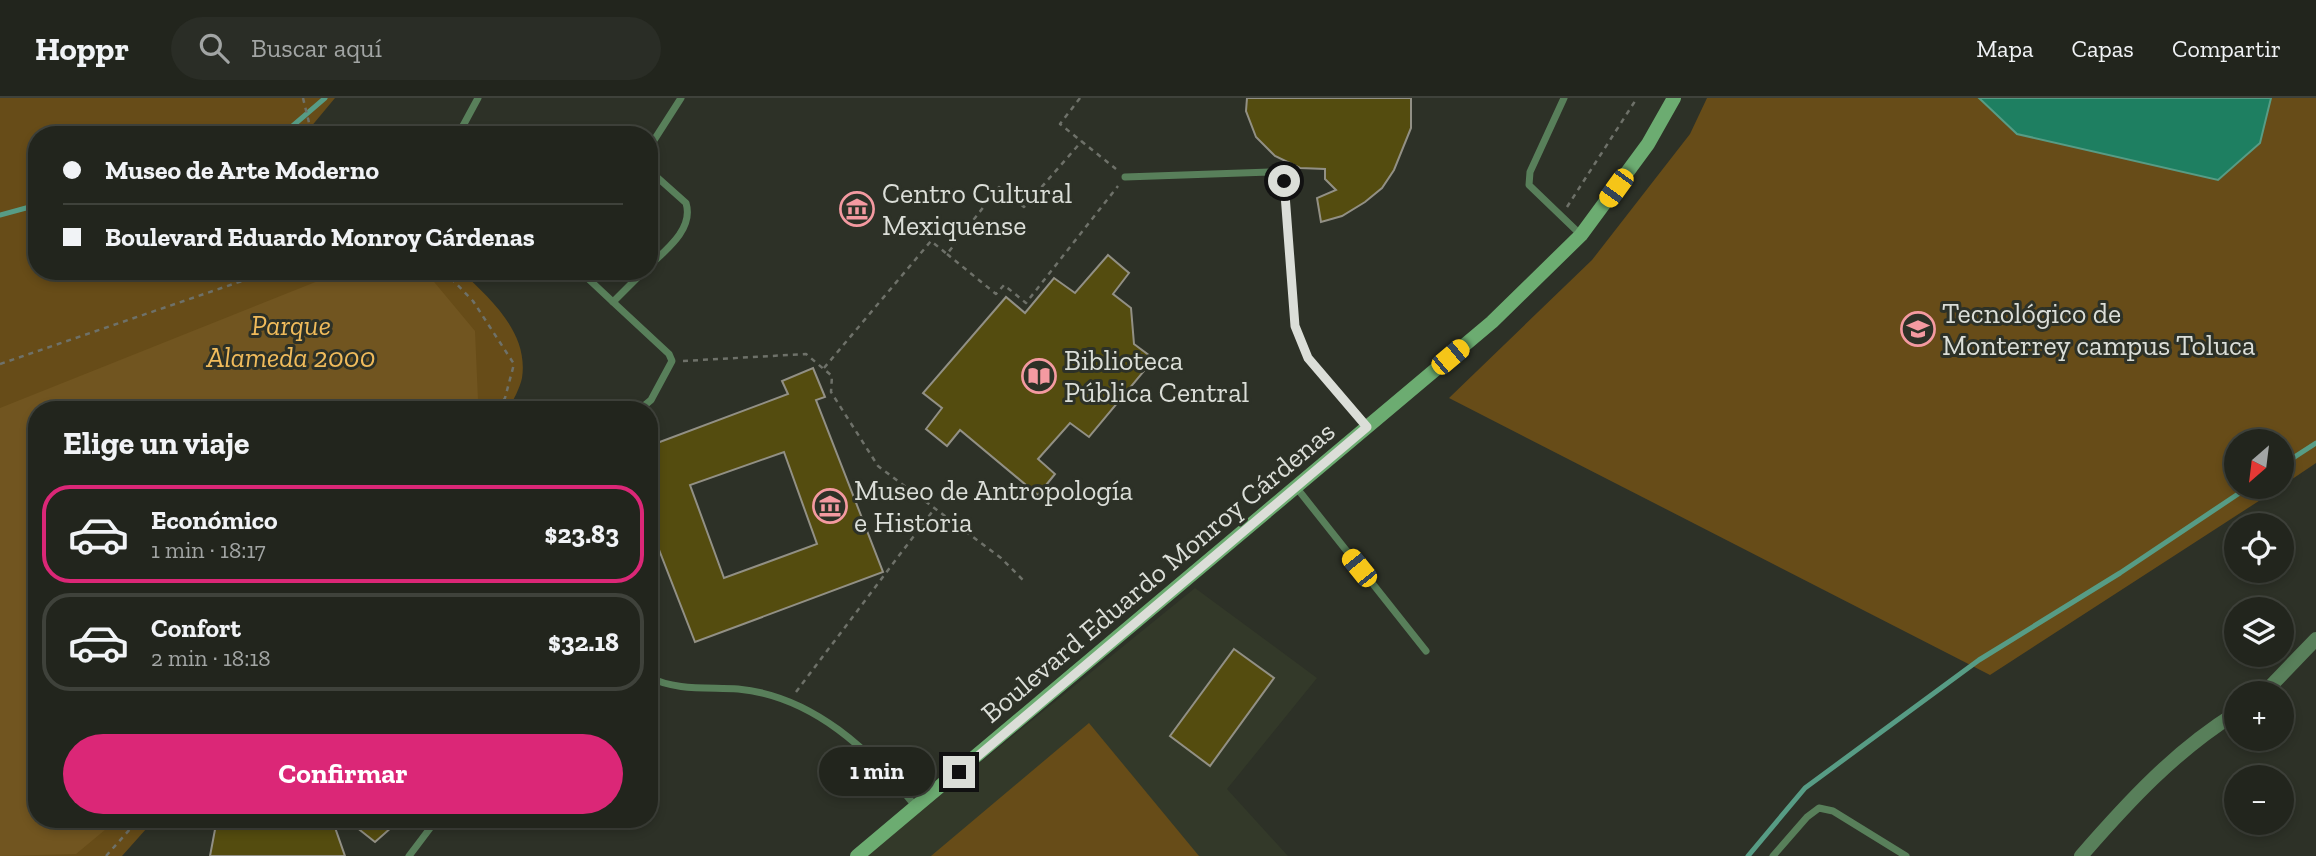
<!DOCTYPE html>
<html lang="es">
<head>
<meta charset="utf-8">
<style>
	body { margin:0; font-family:"Zilla Slab",serif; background:#2a2d26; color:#f1f3f6; height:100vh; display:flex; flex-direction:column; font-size:26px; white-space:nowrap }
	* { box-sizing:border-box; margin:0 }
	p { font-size:23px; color:#a2a5a4 }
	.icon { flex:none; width:38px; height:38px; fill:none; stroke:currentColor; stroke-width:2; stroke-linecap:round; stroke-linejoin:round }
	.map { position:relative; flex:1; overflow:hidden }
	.panel { position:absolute; left:28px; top:303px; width:630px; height:427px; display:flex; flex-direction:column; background:#22251d; border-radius:28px; box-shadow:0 4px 10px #0003,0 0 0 2px #3f423b }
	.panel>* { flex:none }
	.hud { position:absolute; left:28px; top:28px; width:630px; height:154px; border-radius:28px; box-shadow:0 4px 10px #0003,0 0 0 2px #3f423b; display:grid; align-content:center; height:154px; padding:0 35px; background:#22251d }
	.needle { width:46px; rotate:208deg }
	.controls { position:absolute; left:2224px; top:331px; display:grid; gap:14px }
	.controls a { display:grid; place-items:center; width:70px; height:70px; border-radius:50%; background:#22251d; box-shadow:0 4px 10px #0003,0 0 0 2px #3f423b; font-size:35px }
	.end { position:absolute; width:32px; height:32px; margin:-16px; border:9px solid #dbded8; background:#111; box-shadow:0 0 0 4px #111 }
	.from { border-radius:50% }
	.bubble { position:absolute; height:49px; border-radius:24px; background:#22251d; box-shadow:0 4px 10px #0003,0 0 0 2px #3f423b; font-size:23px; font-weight:700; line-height:49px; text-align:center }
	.car { position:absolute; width:21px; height:42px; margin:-21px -10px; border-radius:9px; box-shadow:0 0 5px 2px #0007; background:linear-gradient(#f5c518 24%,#345 0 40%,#f5c518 0 76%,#345 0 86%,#f5c518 0) }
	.hud b { display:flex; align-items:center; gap:24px; height:66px; font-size:26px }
	.hud b+b { border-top:2px solid #3f423b }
	.hud i { width:18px; height:18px; background:#f1f3f6 }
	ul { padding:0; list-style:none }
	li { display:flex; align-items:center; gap:21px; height:98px; margin:0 14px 10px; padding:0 21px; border:4px solid #3f423b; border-radius:28px }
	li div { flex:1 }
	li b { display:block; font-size:26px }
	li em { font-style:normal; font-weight:700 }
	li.current { border-color:#db2777 }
	li>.icon { width:63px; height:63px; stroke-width:1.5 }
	h2 { padding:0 35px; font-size:32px; line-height:84px }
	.action { display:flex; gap:14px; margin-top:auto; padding:14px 35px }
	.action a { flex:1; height:80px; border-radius:42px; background:#db2777; color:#fff; font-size:28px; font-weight:700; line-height:80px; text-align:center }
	header { display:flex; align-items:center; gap:42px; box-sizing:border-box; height:98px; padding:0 35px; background:#22251d; border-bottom:2px solid #3f423b }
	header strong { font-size:33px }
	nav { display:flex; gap:38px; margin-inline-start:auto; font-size:24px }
	.search { width:490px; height:63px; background:#2a2d26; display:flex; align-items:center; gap:18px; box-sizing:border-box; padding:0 24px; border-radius:38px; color:#a2a5a4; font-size:26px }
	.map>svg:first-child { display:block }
	.built { fill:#333929 }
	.green { fill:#674c18 }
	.forest { fill:#715520 }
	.water { fill:#1e7f61; stroke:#579c85; stroke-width:2 }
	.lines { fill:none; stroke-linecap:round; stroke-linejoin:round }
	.stream { stroke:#579c85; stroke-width:5 }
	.building { fill:#544c0f; stroke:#929085; stroke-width:2; fill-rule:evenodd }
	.path { stroke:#6e7169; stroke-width:2.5; stroke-dasharray:5 5; stroke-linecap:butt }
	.service { stroke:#587f5a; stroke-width:7 }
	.minor { stroke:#587f5a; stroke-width:14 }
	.secondary { stroke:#6cac71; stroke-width:14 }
	.route { stroke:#dbded8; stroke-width:9 }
	.labels { text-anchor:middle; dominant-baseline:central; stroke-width:6; stroke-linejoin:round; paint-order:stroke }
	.poi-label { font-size:28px; fill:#dbded8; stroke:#2d3127; text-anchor:start }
	.park-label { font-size:28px; font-style:italic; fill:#f0bb5b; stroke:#2d3127 }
	.street-label { font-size:28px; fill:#dbded8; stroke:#2d3127 }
</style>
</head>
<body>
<header>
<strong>Hoppr</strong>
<div class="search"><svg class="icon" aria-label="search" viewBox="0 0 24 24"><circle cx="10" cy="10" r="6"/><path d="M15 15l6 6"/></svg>Buscar aquí</div>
<nav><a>Mapa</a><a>Capas</a><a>Compartir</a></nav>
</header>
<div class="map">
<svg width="2316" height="758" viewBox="0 0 2316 758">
	<rect width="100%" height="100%" fill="#2d3127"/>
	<path class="built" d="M1195,490L1317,580L1227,691L1288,758H865Z"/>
	<g class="green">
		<path d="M0,0H335L310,30L317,37H37V173H461C490,201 529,234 522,280C520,290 513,302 509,311L37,312V721H155L122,758H0Z"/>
		<path d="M1707,0H2316V365L2282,388V343H2236V388H2282L1990,577L1449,300L1592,162L1690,36Z"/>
		<path d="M1089,625L1199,758H931Z"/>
	</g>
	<path class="forest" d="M354,173H425L475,233L478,302L470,311L37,312V721H118L76,756L0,758V310L323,181Z"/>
	<path class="water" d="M1979,0H2271L2260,45L2218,82L2017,36Z"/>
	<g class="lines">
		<g class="stream">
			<path d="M169,37L192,32L207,37"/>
			<path d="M282,37L325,0"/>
			<path d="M0,117L37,107"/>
			<path d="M2282,367L2316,345"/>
			<path d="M1748,758L1805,690L1979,562L2120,475L2250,388"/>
		</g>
	</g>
	<g class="building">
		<path d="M1247,0H1411V30L1394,72L1382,90L1365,104L1342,118L1321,124L1317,100L1336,92L1325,81V71L1300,70L1275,58L1256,39L1246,13Z"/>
		<path d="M1108,157L1129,175L1113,196L1131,210L1134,246L1154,261L1089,339L1070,325L1038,361L1055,376L1038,397L960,332L947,348L926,331L942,310L923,295L1006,199L1025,215L1054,180L1075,195Z"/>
		<path d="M813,270L825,299L816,302L883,474L695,544L649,426V348L788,296L782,283ZM784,354L817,446L724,480L690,387Z"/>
		<path d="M1234,551L1274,580L1210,668L1170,638Z"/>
		<path d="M217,721H332L345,758H210Z"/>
		<path d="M346,721H401L375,744Z"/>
	</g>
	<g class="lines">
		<g class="path">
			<path d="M303,0L312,37"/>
			<path d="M1080,0L1060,26L1116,71"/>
			<path d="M1567,109L1637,0"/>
			<path d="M947,156L996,196L1004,187L1026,205L1118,88"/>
			<path d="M444,173L473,203L514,266L505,300L497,312"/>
			<path d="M683,263L806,256L832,278L831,294L878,368L1001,460L1025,484"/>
			<path d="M0,266L271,173"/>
			<path d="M824,270L931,143L947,156L999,89L1024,109L1082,43"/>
			<path d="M796,594L935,410"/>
			<path d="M106,758L139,721"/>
		</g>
		<g class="service">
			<path d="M1564,0L1530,74L1529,87L1581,137"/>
			<path d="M458,37L478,0"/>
			<path d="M649,50L681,0"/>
			<path d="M649,72L686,105C694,131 666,152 649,168"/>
			<path d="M1125,79L1270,74L1284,83L1295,228L1308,260L1367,328"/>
			<path d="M580,173L613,204"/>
			<path d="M639,312L651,302L672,263L669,256L613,204L644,173"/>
			<path d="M1296,389L1426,553"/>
			<path d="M649,579C675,593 710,589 738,591C813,598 871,653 916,709"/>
			<path d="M409,758L437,721"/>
			<path d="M1773,758L1807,719L1819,710L1833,713L1906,758"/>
		</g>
		<g class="minor">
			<path d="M2264,595L2316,541"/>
			<path d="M2081,758C2128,704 2175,653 2236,615"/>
		</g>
		<path class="secondary" d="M857,758L1492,224L1581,137L1648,46L1674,0"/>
	</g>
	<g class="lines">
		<path class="route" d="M959,674L1367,329L1308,260L1295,228L1284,83"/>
	</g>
	<defs>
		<g id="museum-ring" transform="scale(1.75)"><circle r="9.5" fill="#2d3127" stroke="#f49aa1" stroke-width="1.5"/><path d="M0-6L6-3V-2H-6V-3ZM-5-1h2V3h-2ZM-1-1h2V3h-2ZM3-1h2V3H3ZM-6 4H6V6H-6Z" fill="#f49aa1"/></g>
		<g id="university-ring" transform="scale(1.75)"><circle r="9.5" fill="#2d3127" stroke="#f49aa1" stroke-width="1.5"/><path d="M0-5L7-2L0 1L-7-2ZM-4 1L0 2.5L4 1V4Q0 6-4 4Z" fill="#f49aa1"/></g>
		<g id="library-ring" transform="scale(1.75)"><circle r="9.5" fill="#2d3127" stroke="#f49aa1" stroke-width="1.5"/><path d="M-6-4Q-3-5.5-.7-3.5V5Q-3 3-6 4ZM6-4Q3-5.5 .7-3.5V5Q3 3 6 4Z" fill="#f49aa1"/></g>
	</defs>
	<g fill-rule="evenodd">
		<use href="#museum-ring" x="857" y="111"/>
		<use href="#university-ring" x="1918" y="231"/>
		<use href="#library-ring" x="1039" y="278"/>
		<use href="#museum-ring" x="830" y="408"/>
	</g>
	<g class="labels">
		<g class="poi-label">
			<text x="882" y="95">Centro Cultural<tspan x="882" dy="32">Mexiquense</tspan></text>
			<text x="1942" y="215">Tecnológico de<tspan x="1942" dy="32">Monterrey campus Toluca</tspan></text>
			<text x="1064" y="262">Biblioteca<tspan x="1064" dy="32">Pública Central</tspan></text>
			<text x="854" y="392">Museo de Antropología<tspan x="854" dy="32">e Historia</tspan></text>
		</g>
		<g class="park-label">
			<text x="291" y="227">Parque<tspan x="291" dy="32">Alameda 2000</tspan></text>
		</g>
		<g class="street-label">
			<text transform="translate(1158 474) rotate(-40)">Boulevard Eduardo Monroy Cárdenas</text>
		</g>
	</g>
</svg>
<div class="controls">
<a><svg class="needle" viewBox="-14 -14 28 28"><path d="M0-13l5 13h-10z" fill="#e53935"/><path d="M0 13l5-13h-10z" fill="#a2a5a4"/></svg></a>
<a><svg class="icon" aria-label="locate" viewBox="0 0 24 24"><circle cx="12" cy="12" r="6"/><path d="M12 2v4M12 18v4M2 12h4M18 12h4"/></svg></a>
<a><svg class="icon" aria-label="layers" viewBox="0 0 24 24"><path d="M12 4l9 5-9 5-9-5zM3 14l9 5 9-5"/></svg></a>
<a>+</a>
<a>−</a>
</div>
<i class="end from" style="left:1284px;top:83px"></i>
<i class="end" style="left:959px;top:674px"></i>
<div class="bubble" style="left:819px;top:649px;width:116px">1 min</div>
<i class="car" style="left:1616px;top:90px;rotate:216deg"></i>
<i class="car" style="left:1450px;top:259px;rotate:50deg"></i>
<i class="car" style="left:1359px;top:470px;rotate:321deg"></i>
<div class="hud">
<b><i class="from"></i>Museo de Arte Moderno</b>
<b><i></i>Boulevard Eduardo Monroy Cárdenas</b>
</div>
<section class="panel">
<h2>Elige un viaje</h2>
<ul>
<li class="current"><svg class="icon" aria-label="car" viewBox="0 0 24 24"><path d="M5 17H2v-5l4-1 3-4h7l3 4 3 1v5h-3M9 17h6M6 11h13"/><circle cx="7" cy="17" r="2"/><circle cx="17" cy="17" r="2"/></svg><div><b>Económico</b><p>1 min · 18:17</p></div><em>$23.83</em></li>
<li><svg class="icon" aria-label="car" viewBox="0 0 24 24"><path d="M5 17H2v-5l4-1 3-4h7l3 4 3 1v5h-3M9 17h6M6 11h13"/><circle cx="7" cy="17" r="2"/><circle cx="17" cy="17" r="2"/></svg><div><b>Confort</b><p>2 min · 18:18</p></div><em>$32.18</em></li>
</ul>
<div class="action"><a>Confirmar</a></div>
</section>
</div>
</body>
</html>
